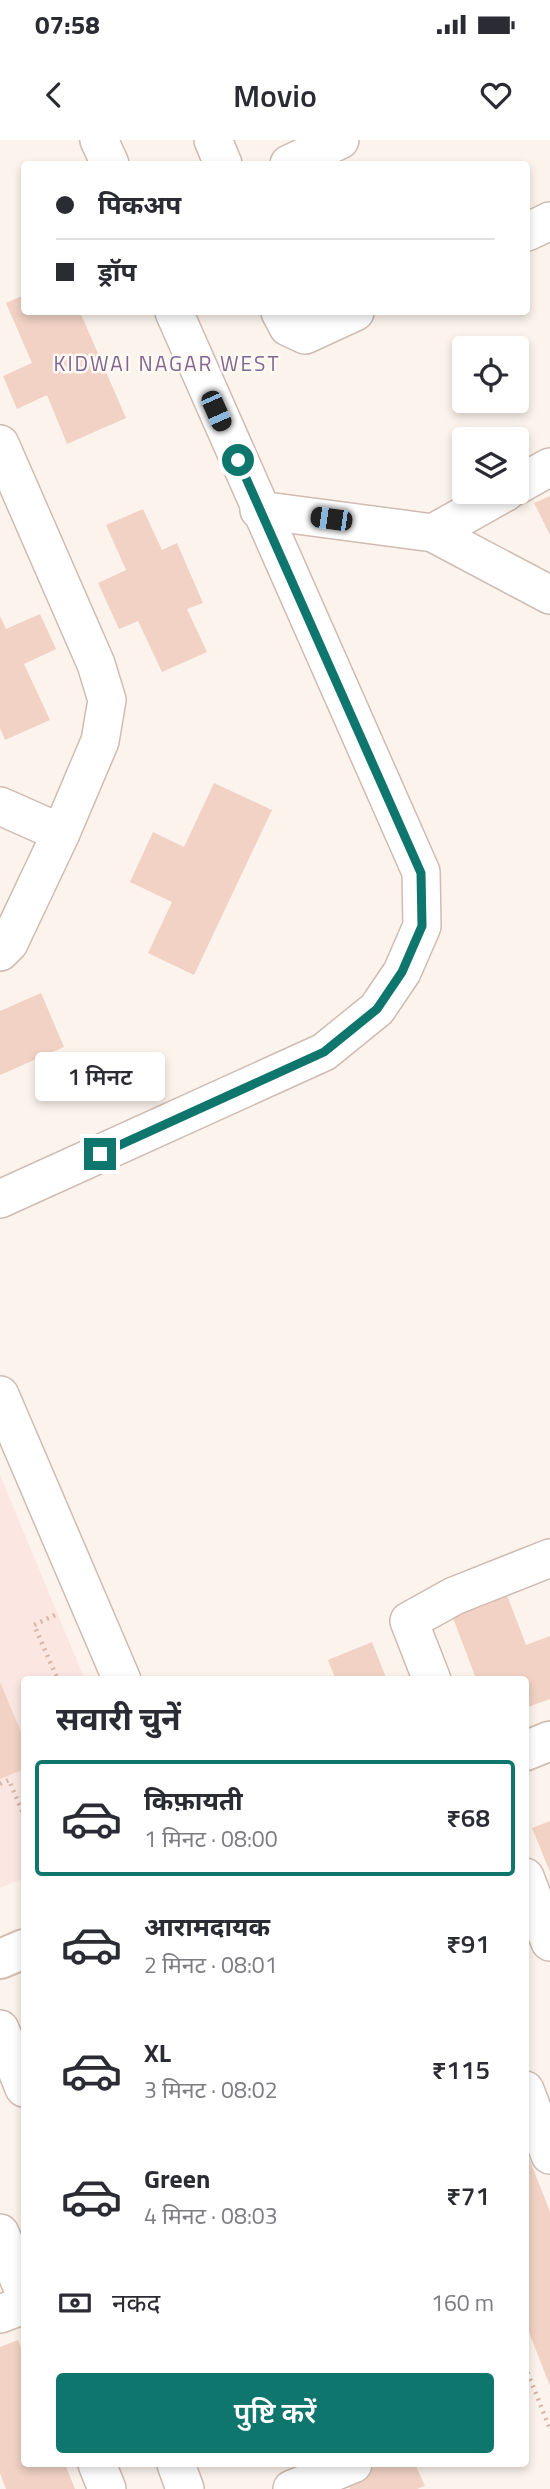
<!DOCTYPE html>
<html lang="hi">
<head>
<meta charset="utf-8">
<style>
	body { margin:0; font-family:"Titillium Web","Noto Sans Devanagari",sans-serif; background:#f7f7f7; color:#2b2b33; height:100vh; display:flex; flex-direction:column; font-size:26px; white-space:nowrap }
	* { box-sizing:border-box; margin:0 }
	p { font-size:23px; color:#7c7c81 }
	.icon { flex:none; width:38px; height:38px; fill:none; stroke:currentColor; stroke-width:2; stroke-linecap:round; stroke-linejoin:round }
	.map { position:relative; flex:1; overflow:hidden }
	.drawer { position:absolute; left:21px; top:1536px; width:508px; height:791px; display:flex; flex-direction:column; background:#fff; border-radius:7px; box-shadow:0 4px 10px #0003 }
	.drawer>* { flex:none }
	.hud { position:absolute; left:21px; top:21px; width:509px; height:154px; border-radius:7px; box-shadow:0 4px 10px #0003; display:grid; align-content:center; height:154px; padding:0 35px; background:#fff }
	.controls { position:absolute; left:452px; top:196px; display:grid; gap:14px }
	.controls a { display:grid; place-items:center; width:77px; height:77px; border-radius:7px; background:#fff; box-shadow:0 4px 10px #0003; font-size:35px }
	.end { position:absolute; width:32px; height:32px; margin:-16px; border:9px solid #0f766e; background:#fff; box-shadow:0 0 0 4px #fff }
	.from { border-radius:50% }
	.bubble { position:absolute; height:49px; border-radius:7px; background:#fff; box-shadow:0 4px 10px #0003; font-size:23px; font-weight:600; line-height:49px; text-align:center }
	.car { position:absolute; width:21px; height:42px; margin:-21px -10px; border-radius:9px; box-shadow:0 0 5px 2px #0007; background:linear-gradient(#222 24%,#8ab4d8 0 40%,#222 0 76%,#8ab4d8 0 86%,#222 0) }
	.hud b { display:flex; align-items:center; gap:24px; height:66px; font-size:26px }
	.hud b+b { border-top:2px solid #e1e1e2 }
	.hud i { width:18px; height:18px; background:#2b2b33 }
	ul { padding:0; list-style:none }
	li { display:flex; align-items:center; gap:21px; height:116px; margin:0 14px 10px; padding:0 21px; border:4px solid transparent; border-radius:7px }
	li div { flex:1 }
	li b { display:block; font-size:26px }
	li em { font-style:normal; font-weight:600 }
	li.selected { border-color:#0f766e }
	li>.icon { width:63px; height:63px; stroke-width:1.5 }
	h2 { padding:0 35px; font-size:32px; line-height:84px }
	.pay { display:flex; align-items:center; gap:18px; height:77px; padding:0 35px; font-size:26px }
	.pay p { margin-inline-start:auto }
	.cta { display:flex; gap:14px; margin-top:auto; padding:14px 35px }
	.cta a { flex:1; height:80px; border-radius:7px; background:#0f766e; color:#fff; font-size:28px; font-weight:600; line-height:80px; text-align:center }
	.status { display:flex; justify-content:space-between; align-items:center; height:49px; padding:0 35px; background:#fff; direction:ltr }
	.status svg { height:19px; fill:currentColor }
	header { display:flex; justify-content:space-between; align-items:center; height:91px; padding:0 35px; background:#fff; font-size:32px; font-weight:600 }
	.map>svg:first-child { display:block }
	.commercial { fill:#fce6e1 }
	.building { fill:#f1d2c4 }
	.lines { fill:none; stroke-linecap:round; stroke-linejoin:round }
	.street-casing { stroke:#cfbbb1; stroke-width:40 }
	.secondary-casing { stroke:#d4beb1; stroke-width:42 }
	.path { stroke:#d7b5a7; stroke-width:4.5; stroke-dasharray:2 5; stroke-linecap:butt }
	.street { stroke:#fff; stroke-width:37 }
	.secondary { stroke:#fff; stroke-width:38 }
	.route { stroke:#0f766e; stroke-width:9 }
	.labels { text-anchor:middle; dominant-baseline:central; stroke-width:5; stroke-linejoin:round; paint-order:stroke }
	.neighbourhood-label { font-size:21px; letter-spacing:2px; fill:#806793; stroke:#fff9f3 }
</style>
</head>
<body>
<div class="status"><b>07:58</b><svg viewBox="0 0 49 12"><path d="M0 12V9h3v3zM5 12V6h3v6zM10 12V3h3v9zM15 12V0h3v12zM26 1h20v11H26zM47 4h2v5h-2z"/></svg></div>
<header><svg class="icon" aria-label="back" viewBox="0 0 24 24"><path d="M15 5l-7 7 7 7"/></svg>Movio<svg class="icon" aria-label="heart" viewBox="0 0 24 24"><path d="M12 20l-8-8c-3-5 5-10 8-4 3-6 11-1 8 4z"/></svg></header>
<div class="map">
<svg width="550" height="2349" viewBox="0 0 550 2349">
	<rect width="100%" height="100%" fill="#fcf4ec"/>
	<path class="commercial" d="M0,1335L85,1540H24V1738L0,1748Z"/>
	<g class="building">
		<path d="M24,155V172H80L126,278L67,304L47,255L17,269L3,236L32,223L6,163Z"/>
		<path d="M550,356V395L534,363Z"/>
		<path d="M143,369L162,410L177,403L203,463L187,469L207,512L162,532L138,481L119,489L98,443L126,430L106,385Z"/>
		<path d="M40,474L56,509L24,524L50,580L5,600L0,588V476L6,489Z"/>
		<path d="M214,643L272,670L194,835L148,813L172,762L130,742L153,692L184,707Z"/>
		<path d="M41,853L64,907L0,935V871Z"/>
		<path d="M505,1450L526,1505L550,1496V1559L525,1568V1540H465L475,1536L450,1470Z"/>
		<path d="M372,1502L387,1540H336L328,1520Z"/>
		<path d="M0,1542L24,1599V1629L0,1639Z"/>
		<path d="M550,1681V1732L532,1688Z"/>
		<path d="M525,2008L550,2072V2246L525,2182Z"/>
		<path d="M18,2200L24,2216V2324H65L75,2349H6L0,2333V2207Z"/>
		<path d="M376,2324H415L425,2346L417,2349H350L345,2338Z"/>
	</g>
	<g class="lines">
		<g class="street-casing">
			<g id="street">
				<path d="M99,0L110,24"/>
				<path d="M213,0L223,24"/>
				<path d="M289,24L340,0"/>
				<path d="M527,92L550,81"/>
				<path d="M280,172L288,187L305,195L355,172"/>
				<path d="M0,304L96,524L107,560L100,601L61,693L9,803L0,812"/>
				<path d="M516,346L550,327"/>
				<path d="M259,370L433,393L550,455"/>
				<path d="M433,393L506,352"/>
				<path d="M0,666L61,693"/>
				<path d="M0,1059L324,912L377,869L402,832L422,786L421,732L174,172"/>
				<path d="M0,1255L122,1540"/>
				<path d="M432,1540L409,1481L454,1456L550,1418"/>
				<path d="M525,1737L550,1802"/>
				<path d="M0,1889L24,1948"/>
				<path d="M525,1950L550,2015"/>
				<path d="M0,2093L24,2152"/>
				<path d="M0,2174L24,2165"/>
				<path d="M97,2324L107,2349"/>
				<path d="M176,2324L185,2349"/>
				<path d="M292,2349L353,2324"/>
			</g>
		</g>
		<g class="secondary-casing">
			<g id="secondary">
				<path d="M525,1611L550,1601"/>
				<path d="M0,1819L24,1809"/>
			</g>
		</g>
		<g class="path">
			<path d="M55,1475L34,1485L58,1540"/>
			<path d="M0,1644L9,1640L24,1676"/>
			<path d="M525,2226L550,2289"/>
		</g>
		<use href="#street" class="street"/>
		<use href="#secondary" class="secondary"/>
	</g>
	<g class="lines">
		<path class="route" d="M100,1014L324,912L377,869L402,832L422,786L421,733L238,320"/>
	</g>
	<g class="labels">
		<g class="neighbourhood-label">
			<text x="167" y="223">KIDWAI NAGAR WEST</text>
		</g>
	</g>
</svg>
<div class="controls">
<a><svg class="icon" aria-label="locate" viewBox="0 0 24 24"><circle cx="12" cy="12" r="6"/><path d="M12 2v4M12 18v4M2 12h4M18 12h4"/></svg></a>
<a><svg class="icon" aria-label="layers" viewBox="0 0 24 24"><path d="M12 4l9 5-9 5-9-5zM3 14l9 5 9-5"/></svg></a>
</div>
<i class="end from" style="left:238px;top:320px"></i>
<i class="end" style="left:100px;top:1014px"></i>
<div class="bubble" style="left:35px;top:912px;width:130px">1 मिनट</div>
<i class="car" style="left:216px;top:271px;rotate:156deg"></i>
<i class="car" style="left:331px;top:379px;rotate:278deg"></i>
<div class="hud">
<b><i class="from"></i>पिकअप</b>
<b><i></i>ड्रॉप</b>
</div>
<section class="drawer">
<h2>सवारी चुनें</h2>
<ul>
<li class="selected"><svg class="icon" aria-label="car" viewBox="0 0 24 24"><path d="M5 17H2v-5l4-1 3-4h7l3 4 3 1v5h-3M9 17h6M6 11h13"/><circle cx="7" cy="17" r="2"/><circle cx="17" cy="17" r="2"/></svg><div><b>किफ़ायती</b><p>1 मिनट · 08:00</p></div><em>₹68</em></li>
<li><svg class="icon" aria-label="car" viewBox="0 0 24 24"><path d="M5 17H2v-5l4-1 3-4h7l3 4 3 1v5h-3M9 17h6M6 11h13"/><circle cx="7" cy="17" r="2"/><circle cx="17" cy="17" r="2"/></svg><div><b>आरामदायक</b><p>2 मिनट · 08:01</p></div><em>₹91</em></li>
<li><svg class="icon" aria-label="car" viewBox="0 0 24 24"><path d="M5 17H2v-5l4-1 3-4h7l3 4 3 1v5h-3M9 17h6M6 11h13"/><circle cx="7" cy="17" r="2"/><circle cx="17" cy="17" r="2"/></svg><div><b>XL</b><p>3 मिनट · 08:02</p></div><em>₹115</em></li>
<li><svg class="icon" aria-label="car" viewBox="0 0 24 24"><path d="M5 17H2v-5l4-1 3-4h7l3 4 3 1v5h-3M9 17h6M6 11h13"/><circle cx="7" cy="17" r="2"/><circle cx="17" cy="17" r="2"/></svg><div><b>Green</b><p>4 मिनट · 08:03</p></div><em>₹71</em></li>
</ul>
<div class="pay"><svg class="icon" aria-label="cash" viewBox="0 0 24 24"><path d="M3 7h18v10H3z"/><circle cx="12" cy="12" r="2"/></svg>नकद<p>160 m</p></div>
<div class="cta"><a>पुष्टि करें</a></div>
</section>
</div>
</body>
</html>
